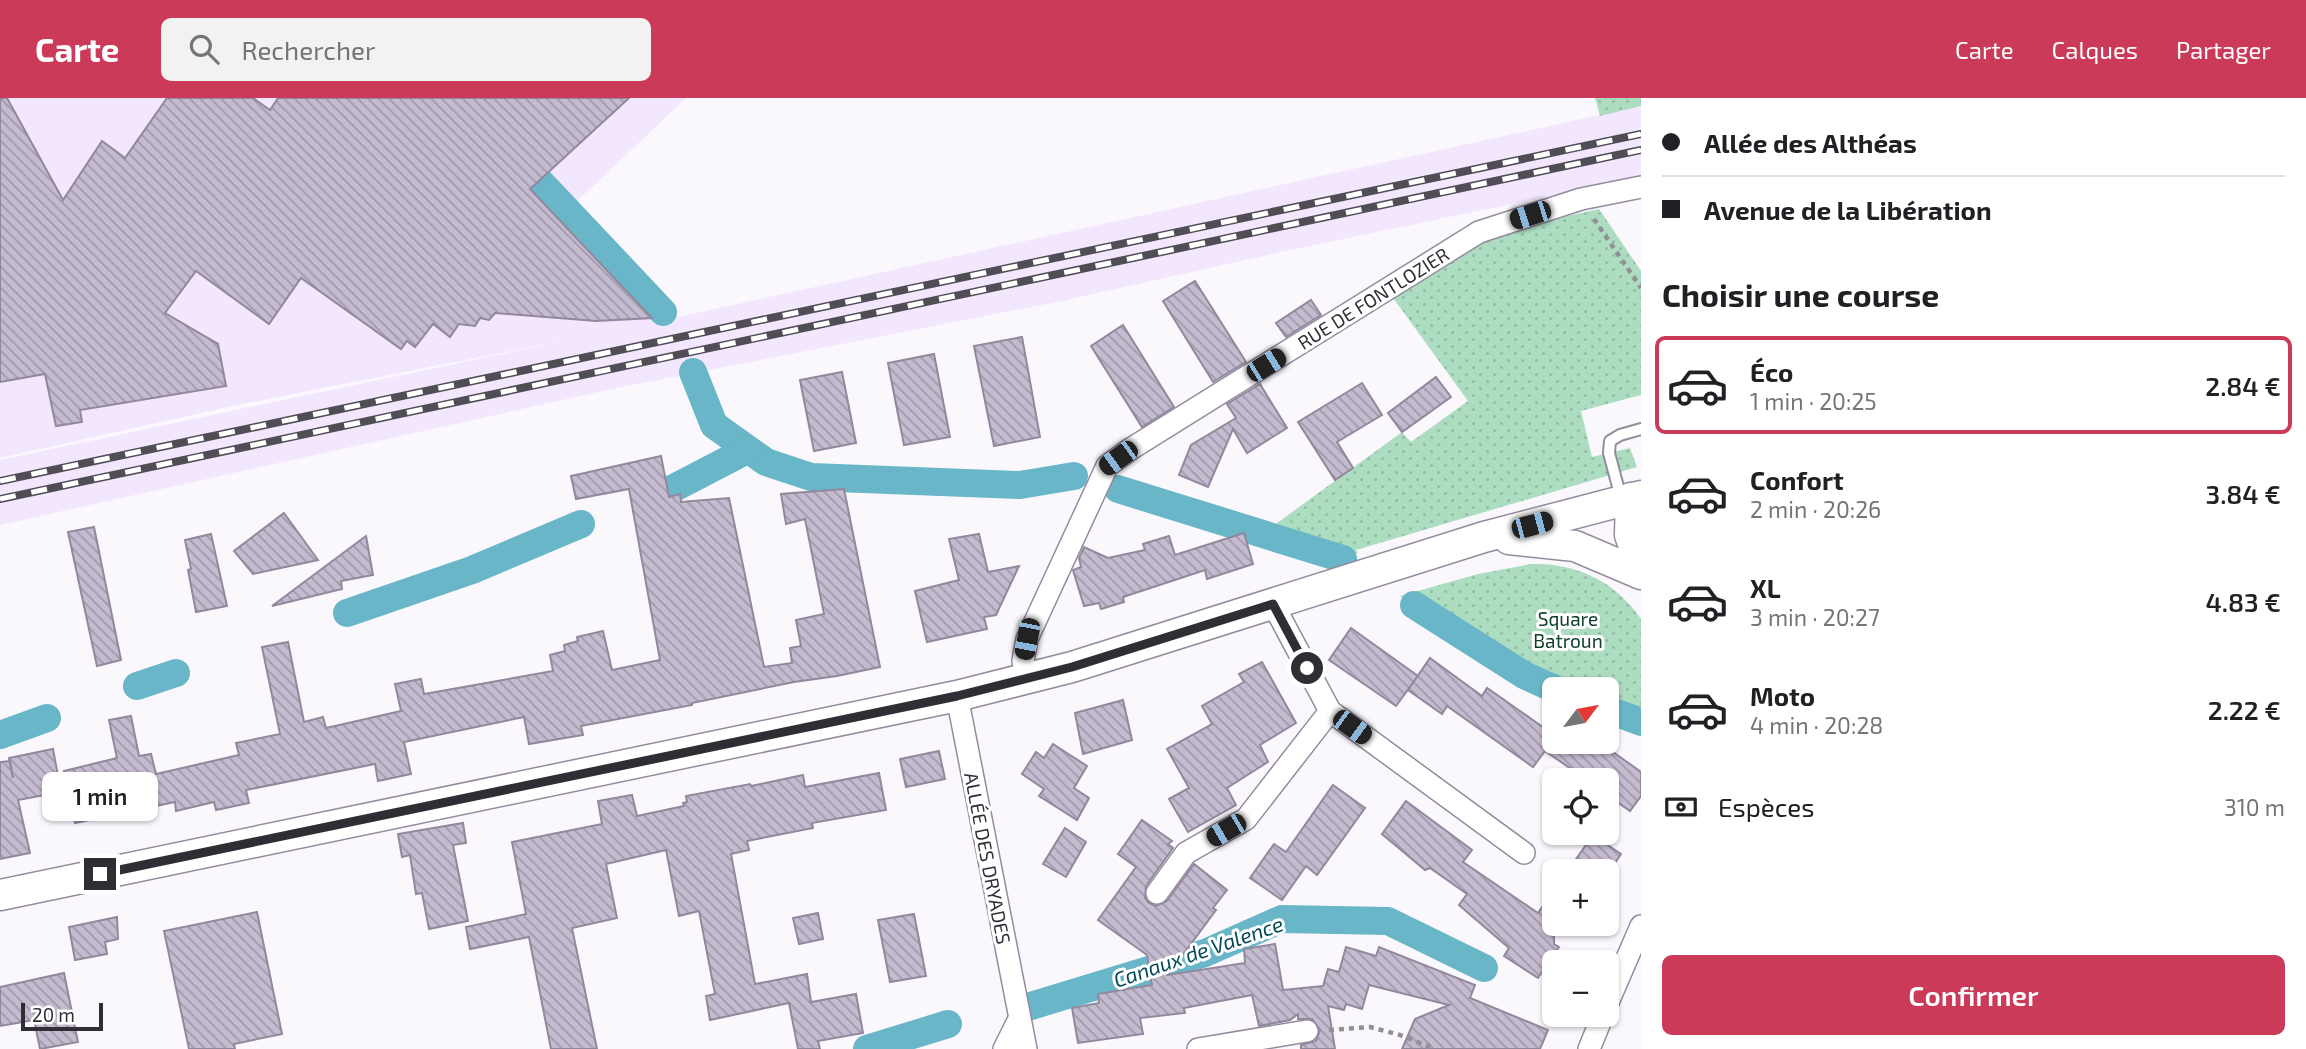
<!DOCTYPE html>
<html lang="fr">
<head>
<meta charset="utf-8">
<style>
	body { margin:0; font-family:"Exo 2",sans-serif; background:#f2f2f2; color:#202124; height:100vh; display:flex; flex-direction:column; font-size:26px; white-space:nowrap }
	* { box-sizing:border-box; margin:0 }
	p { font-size:23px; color:#757577 }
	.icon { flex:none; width:38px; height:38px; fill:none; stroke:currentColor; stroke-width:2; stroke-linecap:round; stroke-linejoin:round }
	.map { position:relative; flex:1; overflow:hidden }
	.details { display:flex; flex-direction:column; background:#fff; width:665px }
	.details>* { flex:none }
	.guide { display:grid; align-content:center; height:154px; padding:0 21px; background:#fff }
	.needle { width:46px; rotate:58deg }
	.fabs { position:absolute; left:1542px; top:579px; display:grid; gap:14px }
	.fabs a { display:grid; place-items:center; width:77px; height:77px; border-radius:10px; background:#fff; box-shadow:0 2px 5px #0004; font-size:35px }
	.scale { position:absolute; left:21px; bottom:18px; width:82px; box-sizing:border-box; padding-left:7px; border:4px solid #312d35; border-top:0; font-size:19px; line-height:24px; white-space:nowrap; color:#312d35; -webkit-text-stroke:5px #fff; paint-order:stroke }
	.end { position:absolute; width:32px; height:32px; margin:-16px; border:9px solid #312d35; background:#fff; box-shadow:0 0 0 4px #fff }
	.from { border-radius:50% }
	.bubble { position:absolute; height:49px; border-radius:10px; background:#fff; box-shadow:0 2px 5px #0004; font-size:23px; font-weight:600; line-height:49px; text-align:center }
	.car { position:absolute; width:21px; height:42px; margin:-21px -10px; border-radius:9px; box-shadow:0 0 5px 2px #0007; background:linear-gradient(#222 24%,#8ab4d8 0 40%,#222 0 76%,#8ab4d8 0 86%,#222 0) }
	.guide b { display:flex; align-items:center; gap:24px; height:66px; font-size:26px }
	.guide b+b { border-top:2px solid #e0e0e0 }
	.guide i { width:18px; height:18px; background:#202124 }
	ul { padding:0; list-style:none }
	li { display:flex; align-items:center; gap:21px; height:98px; margin:0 14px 10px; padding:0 7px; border:4px solid transparent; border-radius:10px }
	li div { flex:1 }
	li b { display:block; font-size:26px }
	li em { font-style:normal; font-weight:600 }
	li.active { border-color:#cb3b59 }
	li>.icon { width:63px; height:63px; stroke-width:1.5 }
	h2 { padding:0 21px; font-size:32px; line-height:84px }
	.pay { display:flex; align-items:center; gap:18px; height:77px; padding:0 21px; font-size:26px }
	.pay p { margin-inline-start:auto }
	.cta { display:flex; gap:14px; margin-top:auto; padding:14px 21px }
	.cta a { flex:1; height:80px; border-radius:10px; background:#cb3b59; color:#fff; font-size:28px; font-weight:600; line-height:80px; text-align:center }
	header { display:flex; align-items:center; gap:42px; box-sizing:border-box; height:98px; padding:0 35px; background:#cb3b59; color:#fff }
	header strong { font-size:33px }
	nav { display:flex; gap:38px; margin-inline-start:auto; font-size:24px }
	.search { width:490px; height:63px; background:#f2f2f2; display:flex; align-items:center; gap:18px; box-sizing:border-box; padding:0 24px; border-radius:10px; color:#757577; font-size:26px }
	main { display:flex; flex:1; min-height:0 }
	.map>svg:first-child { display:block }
	.built { fill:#f2e7ff }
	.park { fill:url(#park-dots) }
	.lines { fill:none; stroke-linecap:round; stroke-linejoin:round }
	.canal { stroke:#68b6c8; stroke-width:28 }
	.building { fill:url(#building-back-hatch); stroke:#92889d; stroke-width:2 }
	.lane-casing { stroke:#948b9f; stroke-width:14 }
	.street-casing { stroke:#948b9f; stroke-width:24 }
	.secondary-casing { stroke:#948b9f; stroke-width:33 }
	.path { stroke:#928f95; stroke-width:4.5; stroke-dasharray:5 5; stroke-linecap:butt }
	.lane { stroke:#fff; stroke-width:10 }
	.street { stroke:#fff; stroke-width:21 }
	.secondary { stroke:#fff; stroke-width:30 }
	.rail-casing { stroke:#504d54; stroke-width:8 }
	.rail { stroke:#fff; stroke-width:5; stroke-dasharray:16; stroke-linecap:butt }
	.route { stroke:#312d35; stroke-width:9 }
	.labels { text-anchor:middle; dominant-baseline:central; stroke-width:6; stroke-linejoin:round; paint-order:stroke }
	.street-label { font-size:19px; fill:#312d35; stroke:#fff }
	.park-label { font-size:19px; fill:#0f4029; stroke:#fff }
	.water-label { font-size:21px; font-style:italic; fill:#004956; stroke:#fff }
</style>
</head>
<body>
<header>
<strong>Carte</strong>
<div class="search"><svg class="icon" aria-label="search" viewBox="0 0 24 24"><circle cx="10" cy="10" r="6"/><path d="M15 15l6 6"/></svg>Rechercher</div>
<nav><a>Carte</a><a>Calques</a><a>Partager</a></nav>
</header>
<main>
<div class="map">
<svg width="1641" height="951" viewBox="0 0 1641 951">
	<defs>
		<pattern id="park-dots" width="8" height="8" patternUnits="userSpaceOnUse" patternTransform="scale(1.75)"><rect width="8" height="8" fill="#adddc0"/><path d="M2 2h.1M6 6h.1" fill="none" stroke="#95bea6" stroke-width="1.8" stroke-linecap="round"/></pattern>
		<pattern id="building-back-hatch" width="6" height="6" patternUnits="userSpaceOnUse" patternTransform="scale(1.75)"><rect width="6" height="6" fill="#c5bbd0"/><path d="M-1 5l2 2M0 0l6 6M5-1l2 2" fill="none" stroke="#a198aa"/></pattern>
	</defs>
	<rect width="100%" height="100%" fill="#faf8fd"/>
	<path class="built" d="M0,0H686L571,109L589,134L658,188L678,219L1641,8V79L1281,154L1062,203L612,291L0,427V362L577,240L237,307L0,360Z"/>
	<g class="park">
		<path d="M1595,0H1641V8L1600,18Z"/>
		<path d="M1599,111L1641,173V297L1581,313L1592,359L1630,350L1637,369L1356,452L1358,455L1348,458L1273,428L1402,334L1411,344L1468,303L1391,197L1460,154L1535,125Z"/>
		<path d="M1531,466C1577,465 1615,483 1641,521V623L1607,609L1606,592L1561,591L1524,577L1400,498L1478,476Z"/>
	</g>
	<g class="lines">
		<g class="canal">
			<path d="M461,0L663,214"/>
			<path d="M693,274L714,327L766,364L811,379L1020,387L1074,378"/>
			<path d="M672,391L747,352"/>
			<path d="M1118,391L1343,461"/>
			<path d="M1414,507L1524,577L1557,592"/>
			<path d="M347,515L472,472L581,426"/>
			<path d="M137,588L176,575"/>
			<path d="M1606,611L1641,624"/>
			<path d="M0,637L47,620"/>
			<path d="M1031,908L1205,855L1282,821L1388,823L1484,870"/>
			<path d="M867,951L948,926"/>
		</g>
	</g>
	<g class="building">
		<path d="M0,0H7L63,102L102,43L125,60L167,0H253L270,12L278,0H629L530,91L652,220L596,223L495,215L489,222L480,220L475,228L459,226L450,239L433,226L415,249L407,243L401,251L301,180L269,226L196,173L165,215L218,246L226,288L80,312L82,324L56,328L45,276L0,284Z"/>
		<path d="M1195,183L1246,264L1213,284L1163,203Z"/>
		<path d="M1311,202L1321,217L1286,239L1276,225Z"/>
		<path d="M1123,227L1174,309L1142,329L1091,248Z"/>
		<path d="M1022,239L1040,339L994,348L974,248Z"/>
		<path d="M934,256L950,339L904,347L888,265Z"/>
		<path d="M842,274L856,345L814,353L800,282Z"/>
		<path d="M1436,279L1451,299L1402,334L1388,315Z"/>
		<path d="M1362,285L1382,317L1337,344L1353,370L1335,382L1298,324Z"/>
		<path d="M1260,286L1287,330L1247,355L1233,331L1208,389L1179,377L1191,347L1236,320L1227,306Z"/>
		<path d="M661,358L669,399L680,396L681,404L729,400L764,569L792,565L790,550L801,548L796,522L824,516L805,421L786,426L781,396L844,391L880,569L837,578L794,584L692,605V607L581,628L583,637L529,646L524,619L404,644L411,676L378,683L375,666L246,692L249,705L216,712L214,704L176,713L175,704L75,725L64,673L117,660L109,622L131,618L139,658L151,656L156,676L239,657L236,645L280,636L262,549L288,544L304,624L323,619L326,630L401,613L395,586L421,581L424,596L553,573L550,557L565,553L564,547L578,543L577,539L603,533L612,572L660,562L629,391L576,401L571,378Z"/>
		<path d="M284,415L318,462L253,476L234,453Z"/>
		<path d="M94,429L121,562L97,568L68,434Z"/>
		<path d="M1244,435L1253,466L1207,481L1205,472L1123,499L1124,504L1101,511L1099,505L1084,508L1073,472L1081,469L1079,460L1084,449L1108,460L1145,452L1143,446L1169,438L1175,457Z"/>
		<path d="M211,436L227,508L196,514L188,472L191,471L185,442Z"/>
		<path d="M979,436L988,474L1019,468L996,517L984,519L987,531L927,544L915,493L959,482L949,441Z"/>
		<path d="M366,438L373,477L341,483L342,491L272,508Z"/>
		<path d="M1351,530L1418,578L1396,608L1329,562Z"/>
		<path d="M1430,560L1482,598L1487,590L1520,613L1554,637L1551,644H1599L1641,674V698L1630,713L1606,696V682H1587L1545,653L1533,669L1447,608L1442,616L1408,592Z"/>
		<path d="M1262,564L1296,625L1260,647L1268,664L1227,690L1236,707L1188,734L1169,701L1189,690L1167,651L1212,626L1202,608L1244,584L1239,576Z"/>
		<path d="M1123,602L1132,642L1083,656L1075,615Z"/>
		<path d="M1053,646L1087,668L1074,690L1089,700L1077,722L1039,698L1044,691L1022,676L1036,654L1044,660Z"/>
		<path d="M53,651L61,694L18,702L30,755L0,761V664L10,663L13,680L9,660Z"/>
		<path d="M939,653L945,681L906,689L900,661Z"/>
		<path d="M879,675L886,712L812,725L813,730L747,743L749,752L731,756L755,886L807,876L811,904L856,896L863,935L818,943L820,951H798L789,905L710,922L706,898L715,896L699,813L679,818L666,752L606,766L617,820L572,830L597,951H551L529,839L470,851L466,829L526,816L512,744L602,726L598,703L632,697L637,718L684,708L683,705L687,704L686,698L750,686L751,688L803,677L805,689Z"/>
		<path d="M1333,687L1365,710L1317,777L1306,768L1282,802L1250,780L1274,746L1286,754Z"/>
		<path d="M1406,703L1472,752L1463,764L1538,815L1554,792V846L1559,849L1538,880L1504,858L1509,850L1459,807L1467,796L1430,770L1425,772L1382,736Z"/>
		<path d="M1142,722L1172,743L1168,746L1173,750L1146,788L1145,800L1149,805L1156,808L1167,803L1194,766L1227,792L1213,810L1216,812L1168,877L1245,865L1244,851L1275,846L1283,892L1323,888L1328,871L1339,874L1346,849L1376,858L1379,849L1475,887L1470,900L1548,932L1540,951H1402L1415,921L1449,907L1369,887L1362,911L1346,906L1344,912L1328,908L1335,951H1301V947L1316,943L1320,932L1312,921H1298V916L1290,922L1259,928L1252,897L1184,910L1185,915L1140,920L1143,936L1078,945L1072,910L1099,905L1098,896L1152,887L1147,857L1098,822L1136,769L1118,756Z"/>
		<path d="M463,725L466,745L453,747L468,823L429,831L422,795L416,796L410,757L402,759L398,736Z"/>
		<path d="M1065,730L1086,744L1066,779L1043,766Z"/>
		<path d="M1593,737L1621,756L1609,774H1567Z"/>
		<path d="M257,814L282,936L234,946L235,951H189L164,833Z"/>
		<path d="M818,815L823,841L799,846L793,820Z"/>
		<path d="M914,816L926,878L890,884L878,822Z"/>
		<path d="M117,819L118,841L105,844L107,856L75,862L69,829Z"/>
		<path d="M64,875L78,944L40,951L34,922L0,928V889Z"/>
	</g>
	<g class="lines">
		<g class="lane-casing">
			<path id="lane" d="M1621,400L1609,355L1610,343L1620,337L1641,331"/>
		</g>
		<g class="street-casing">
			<g id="street">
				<path d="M1273,506L1330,613L1524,755"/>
				<path d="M1026,580L1023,563L1027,541L1107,368L1129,352L1479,134L1581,101L1641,89"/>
				<path d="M957,598L1026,951"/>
				<path d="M1157,795L1186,755L1246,721L1330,613"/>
				<path d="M1606,909L1641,828"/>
				<path d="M1004,951L1019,921"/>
				<path d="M1198,951L1307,933"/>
				<path d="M1589,951L1603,917"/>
			</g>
		</g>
		<g class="secondary-casing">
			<g id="secondary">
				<path d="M1631,400L1630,437L1641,467"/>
				<path d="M1509,441L1575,448L1641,476"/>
				<path d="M0,797L957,598L1072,569L1484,439L1641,398"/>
			</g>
		</g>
		<g class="path">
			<path d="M1594,121L1641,190"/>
			<path d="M1329,932L1370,929L1400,937L1435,951"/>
		</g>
		<use href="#lane" class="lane"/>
		<use href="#street" class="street"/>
		<use href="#secondary" class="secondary"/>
		<g class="rail-casing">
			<g id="rail">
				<path d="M0,383L1641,36"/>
				<path d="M0,401L1641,52"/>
			</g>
		</g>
		<use href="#rail" class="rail"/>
	</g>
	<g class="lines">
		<path class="route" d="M100,776L957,598L1072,569L1273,506L1307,570"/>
	</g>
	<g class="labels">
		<g class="street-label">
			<text transform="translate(1373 200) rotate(-32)">RUE DE FONTLOZIER</text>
			<text transform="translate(988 760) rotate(79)">ALLÉE DES DRYADES</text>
		</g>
		<g class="park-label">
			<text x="1568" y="520">Square<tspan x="1568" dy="22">Batroun</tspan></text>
		</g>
		<g class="water-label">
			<text transform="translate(1198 853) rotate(-19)">Canaux de Valence</text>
		</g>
	</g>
</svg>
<div class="fabs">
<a><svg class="needle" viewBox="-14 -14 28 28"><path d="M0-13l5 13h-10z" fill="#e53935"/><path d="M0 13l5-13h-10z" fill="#757577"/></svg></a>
<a><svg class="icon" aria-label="locate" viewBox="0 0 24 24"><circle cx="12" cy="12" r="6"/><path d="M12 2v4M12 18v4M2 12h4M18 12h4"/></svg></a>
<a>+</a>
<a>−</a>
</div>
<div class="scale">20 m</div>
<i class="end from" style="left:1307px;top:570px"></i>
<i class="end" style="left:100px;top:776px"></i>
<div class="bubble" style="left:42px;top:674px;width:116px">1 min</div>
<i class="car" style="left:1530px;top:117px;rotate:252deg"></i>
<i class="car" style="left:1266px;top:267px;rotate:58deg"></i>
<i class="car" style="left:1118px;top:360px;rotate:234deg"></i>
<i class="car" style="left:1532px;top:427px;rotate:75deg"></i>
<i class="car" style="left:1027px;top:541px;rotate:191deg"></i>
<i class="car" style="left:1352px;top:629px;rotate:126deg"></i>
<i class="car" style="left:1226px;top:732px;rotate:240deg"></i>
</div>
<section class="details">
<div class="guide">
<b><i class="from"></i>Allée des Althéas</b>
<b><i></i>Avenue de la Libération</b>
</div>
<h2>Choisir une course</h2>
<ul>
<li class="active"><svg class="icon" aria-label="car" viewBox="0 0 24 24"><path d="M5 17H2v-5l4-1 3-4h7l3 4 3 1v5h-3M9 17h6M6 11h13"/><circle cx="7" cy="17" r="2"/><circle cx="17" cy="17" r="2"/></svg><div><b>Éco</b><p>1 min · 20:25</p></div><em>2.84 €</em></li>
<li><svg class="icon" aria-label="car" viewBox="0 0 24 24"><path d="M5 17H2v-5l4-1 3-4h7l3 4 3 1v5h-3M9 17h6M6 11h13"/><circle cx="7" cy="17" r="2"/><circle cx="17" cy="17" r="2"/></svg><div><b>Confort</b><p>2 min · 20:26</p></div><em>3.84 €</em></li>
<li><svg class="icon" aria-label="car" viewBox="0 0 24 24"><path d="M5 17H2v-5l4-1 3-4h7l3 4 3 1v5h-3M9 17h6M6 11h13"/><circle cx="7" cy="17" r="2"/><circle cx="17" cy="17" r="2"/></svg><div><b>XL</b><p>3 min · 20:27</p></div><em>4.83 €</em></li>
<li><svg class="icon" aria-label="car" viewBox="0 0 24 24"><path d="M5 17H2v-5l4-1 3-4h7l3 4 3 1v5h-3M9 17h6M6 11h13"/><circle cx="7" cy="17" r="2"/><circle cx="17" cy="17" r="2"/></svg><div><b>Moto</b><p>4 min · 20:28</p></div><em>2.22 €</em></li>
</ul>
<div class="pay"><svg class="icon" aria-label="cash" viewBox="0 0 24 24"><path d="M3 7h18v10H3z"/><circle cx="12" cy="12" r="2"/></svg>Espèces<p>310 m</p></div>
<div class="cta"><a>Confirmer</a></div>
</section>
</main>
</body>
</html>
